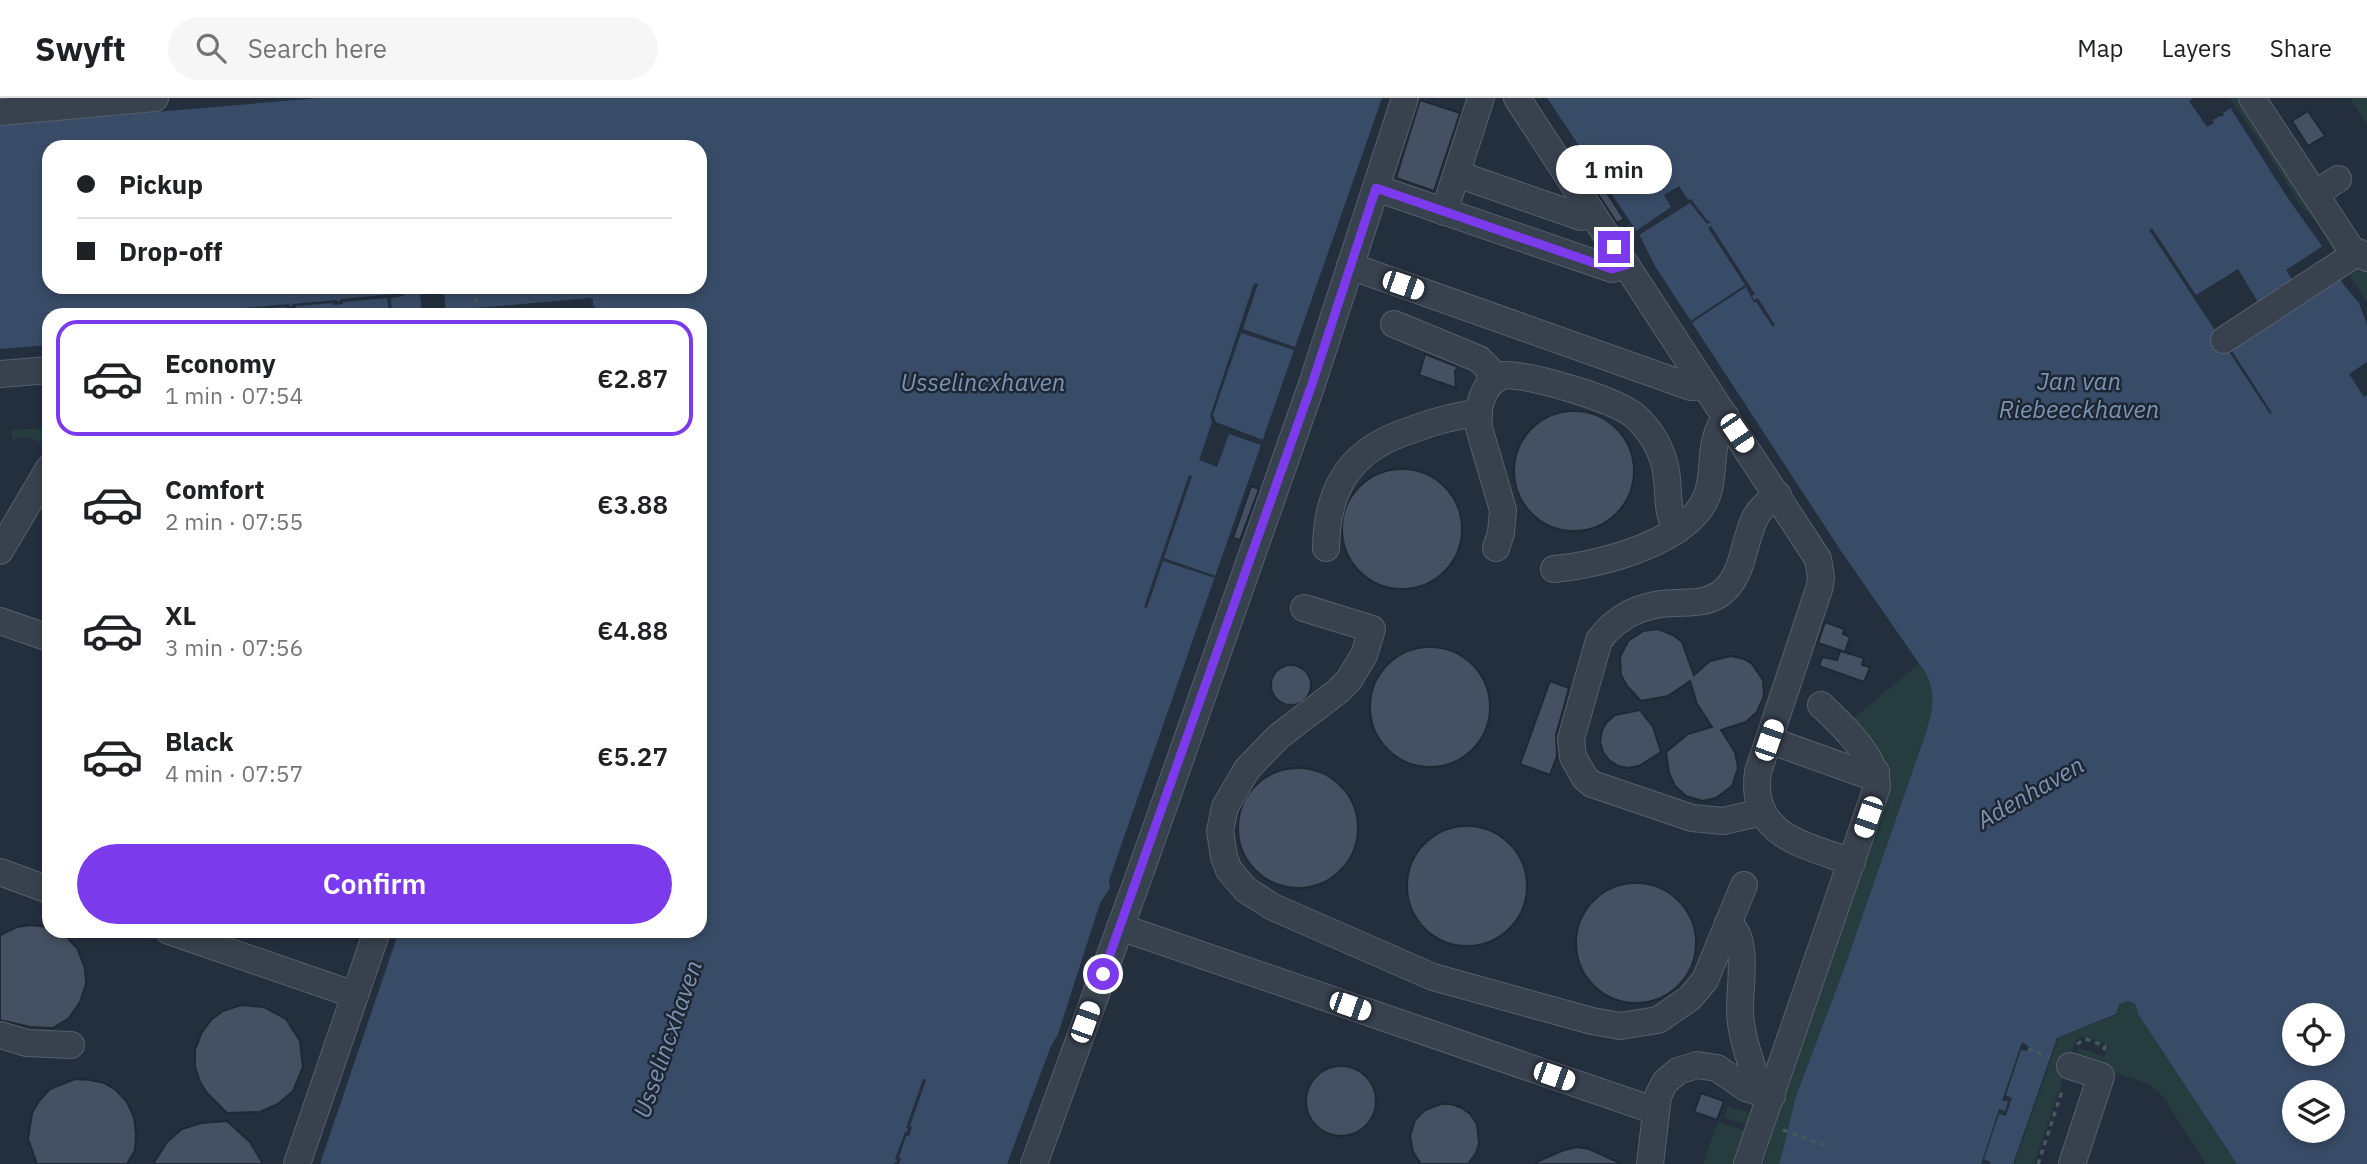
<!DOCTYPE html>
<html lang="en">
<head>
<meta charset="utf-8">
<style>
	body { margin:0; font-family:"IBM Plex Sans",sans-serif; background:#f6f6f6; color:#202124; height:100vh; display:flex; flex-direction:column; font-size:26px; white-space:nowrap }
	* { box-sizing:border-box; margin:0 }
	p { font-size:23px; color:#757577 }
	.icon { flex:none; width:38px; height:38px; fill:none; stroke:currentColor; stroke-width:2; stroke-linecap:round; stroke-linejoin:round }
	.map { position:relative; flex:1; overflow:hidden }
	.panel { position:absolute; left:42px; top:210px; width:665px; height:630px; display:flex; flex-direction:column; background:#fff; border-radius:21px; box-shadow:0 4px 10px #0003 }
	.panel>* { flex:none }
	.hud { position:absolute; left:42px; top:42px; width:665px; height:154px; border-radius:21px; box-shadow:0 4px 10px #0003; display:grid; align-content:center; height:154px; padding:0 35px; background:#fff }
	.fabs { position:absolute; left:2282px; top:905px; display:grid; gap:14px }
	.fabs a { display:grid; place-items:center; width:63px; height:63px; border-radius:50%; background:#fff; box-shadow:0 4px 10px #0003; font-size:35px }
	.end { position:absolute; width:32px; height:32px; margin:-16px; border:9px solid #7c3aed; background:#fff; box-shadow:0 0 0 4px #fff }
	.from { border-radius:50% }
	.bubble { position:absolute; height:49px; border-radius:24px; background:#fff; box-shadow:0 4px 10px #0003; font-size:23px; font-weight:600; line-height:49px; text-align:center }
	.car { position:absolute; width:21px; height:42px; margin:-21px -10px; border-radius:9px; box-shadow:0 0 5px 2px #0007; background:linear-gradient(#fff 24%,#345 0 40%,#fff 0 76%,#345 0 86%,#fff 0) }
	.hud b { display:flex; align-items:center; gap:24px; height:66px; font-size:26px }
	.hud b+b { border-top:2px solid #e0e0e0 }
	.hud i { width:18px; height:18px; background:#202124 }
	ul { padding:12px 0 0; list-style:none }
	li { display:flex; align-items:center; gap:21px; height:116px; margin:0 14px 10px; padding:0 21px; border:4px solid transparent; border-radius:21px }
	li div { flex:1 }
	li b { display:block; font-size:26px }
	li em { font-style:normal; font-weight:600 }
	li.current { border-color:#7c3aed }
	li>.icon { width:63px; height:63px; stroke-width:1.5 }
	.action { display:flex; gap:14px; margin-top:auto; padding:14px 35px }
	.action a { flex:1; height:80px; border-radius:42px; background:#7c3aed; color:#fff; font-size:28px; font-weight:600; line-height:80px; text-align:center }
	header { display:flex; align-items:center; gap:42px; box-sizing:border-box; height:98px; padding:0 35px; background:#fff; border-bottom:2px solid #e0e0e0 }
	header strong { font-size:33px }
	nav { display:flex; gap:38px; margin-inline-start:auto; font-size:24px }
	.search { width:490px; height:63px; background:#f6f6f6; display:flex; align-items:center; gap:18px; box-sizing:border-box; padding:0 24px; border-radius:38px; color:#757577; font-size:26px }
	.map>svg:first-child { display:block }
	.green { fill:#263c3f }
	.water { fill:#394c67; fill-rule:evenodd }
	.pier { fill:#242f3e }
	.building { fill:#455162; stroke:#1f2835; stroke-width:2 }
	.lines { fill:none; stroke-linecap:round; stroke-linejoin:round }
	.minor-casing { stroke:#565f6c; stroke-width:28 }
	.path { stroke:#44595c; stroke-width:3.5; stroke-dasharray:5 5; stroke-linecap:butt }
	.minor { stroke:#38414e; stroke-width:26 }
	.route { stroke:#7c3aed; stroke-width:9 }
	.labels { text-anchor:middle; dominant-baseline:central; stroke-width:5; stroke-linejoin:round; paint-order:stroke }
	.water-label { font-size:24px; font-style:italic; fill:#7c92b1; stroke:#1d2633 }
</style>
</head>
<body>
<header>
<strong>Swyft</strong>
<div class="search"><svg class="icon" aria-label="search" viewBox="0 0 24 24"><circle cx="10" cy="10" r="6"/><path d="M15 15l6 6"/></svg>Search here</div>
<nav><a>Map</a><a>Layers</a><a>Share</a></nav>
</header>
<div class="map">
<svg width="2367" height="1066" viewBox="0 0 2367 1066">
	<rect width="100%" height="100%" fill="#242f3e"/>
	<g class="green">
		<path d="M2229,0H2245L2345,156L2338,161L2315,121L2301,108L2262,46Z"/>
		<path d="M2350,0H2367V27Z"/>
		<path d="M2367,169V204L2344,170Z"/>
		<path d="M49,330L47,359L0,430L48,349L29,339L12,341V332Z"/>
		<path d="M1919,566C1931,582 1936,597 1932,616L1845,868L1796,998C1790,1021 1786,1043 1779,1066H1763L1769,1048L1764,1046L1884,694L1851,622Z"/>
		<path d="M2128,903L2135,906L2138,916L2237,1066H2206L2164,1000L2149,986L2076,961L2079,950L2104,959L2109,947L2083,938L2076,942L2034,1066H2014L2059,939L2124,914L2116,916C2115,907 2120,905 2128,903Z"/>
		<path d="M1728,1008L1748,1015L1749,1028L1724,1019Z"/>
		<path d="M1718,1023L1748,1034L1736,1066H1703Z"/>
	</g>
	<g class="water">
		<path d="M320,0H1382L1109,782L1110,790L1100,805L1058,936L1051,948L1007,1066H320L399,833H700V217H603L593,207V201L590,200L395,217H49V247L0,251V27ZM49,49H700V189H49Z"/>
		<path d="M1547,0H2224L2289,102L2322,148L2344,187L2359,205L2367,227V1066H2237L2138,916L2135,906L2128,903L2119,906L2116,916L2057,940L2013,1066H1779C1786,1043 1790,1021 1796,998L1845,868L1925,637C1933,613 1937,597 1925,574L1841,453L1655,168L1640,138ZM2294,917H2333V956H2294ZM2294,994H2333V1032H2294Z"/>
	</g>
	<g class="pier">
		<path d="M2193,0H2229L2234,8L2223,15L2224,18H2220L2213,22L2214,25L2207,29L2189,3Z"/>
		<path d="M1679,88L1688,102L1691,101L1707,122L1711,124L1707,126L1690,105L1636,139L1633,135L1671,109L1664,97Z"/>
		<path d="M1711,128L1755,196L1752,198L1754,202L1758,200L1775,227L1773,229L1756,204L1754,205L1746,189L1690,226L1689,224L1745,187L1708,130Z"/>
		<path d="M2152,130L2196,197L2238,171L2261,209L2296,187L2286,172L2323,148L2334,164L2227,245L2272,315L2270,316L2149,132Z"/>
		<path d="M1254,185L1258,186L1243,231L1298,250L1297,253L1241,235L1213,317L1216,324L1266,343L1264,348L1229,336L1217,369L1199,362L1212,324L1210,318Z"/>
		<path d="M444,192L446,216L422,217L420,195Z"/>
		<path d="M404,195V198L391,200L392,217H390L387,200L343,204V206L334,207L333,205L296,208V210L287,211L286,209L248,212V215H239L164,217L241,210L242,213L245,210L289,206L290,209L293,206L336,202L340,204V201Z"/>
		<path d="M2367,264V297L2364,299L2349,276Z"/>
		<path d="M1189,377L1192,378L1164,460L1219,479L1218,481L1163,463L1147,510L1144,509Z"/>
		<path d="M2022,944L2029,949L2028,953L2021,952L2006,997L2012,1000L2006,1018L1999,1016L1984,1061L1991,1064L1990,1066H1981L1999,1011L2005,1013L2008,1003H2002Z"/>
		<path d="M923,981L926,982L910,1028L912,1029L909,1038H906L899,1059L901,1061L899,1066H893L897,1063L895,1061L905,1034H907L908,1031L906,1030Z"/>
	</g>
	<g class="building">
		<path d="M1420,2L1460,15L1434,93L1396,80Z"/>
		<path d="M2308,13L2325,38L2308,48L2292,23Z"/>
		<path d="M1605,92L1624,121L1617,125L1598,96Z"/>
		<path d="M1425,256L1458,269L1455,273L1456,290L1419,277Z"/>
		<circle cx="1574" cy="373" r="60"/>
		<circle cx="1402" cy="431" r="60"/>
		<path d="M1251,388L1259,391L1240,442L1233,440Z"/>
		<path d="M1825,524L1844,531L1843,536L1850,539L1845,554L1818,545Z"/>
		<path d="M1658,531L1673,537L1682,544L1694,577L1710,563L1731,558L1744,561L1752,566L1763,582L1764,598L1757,614L1746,624L1721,632L1735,654L1738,670L1732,688L1716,700L1703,703L1686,698L1675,688L1669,675L1666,654L1688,636L1712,629L1697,606L1690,583L1668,598L1641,603L1627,588L1621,577L1620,559L1628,543L1643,533Z"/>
		<circle cx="1430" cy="609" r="60"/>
		<path d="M1840,553L1864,560L1862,567L1870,569L1864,584L1819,568L1822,559L1837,562Z"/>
		<circle cx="1291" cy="587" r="20"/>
		<path d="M1550,583L1569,590L1556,637L1557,658L1550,677L1520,666Z"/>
		<path d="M1640,612L1653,629L1661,654L1639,668L1627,670L1618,668L1609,662L1603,654L1600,644L1602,632L1607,624L1615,617Z"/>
		<circle cx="1298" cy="730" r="60"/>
		<circle cx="1467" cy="788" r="60"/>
		<circle cx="1636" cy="845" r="60"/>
		<path d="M30,827L49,829V833H58L66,838L77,850L85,870L86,886L80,904L69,920L53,930L30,929L0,922V837L17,829Z"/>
		<path d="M241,907L264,909L286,921L300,943L303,969L293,993L278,1006L260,1014L227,1015L207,995L200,984L195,969V952L202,934L212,921L223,913Z"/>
		<circle cx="1341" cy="1003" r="35"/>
		<path d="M75,981L91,982L104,985L116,992L127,1004L134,1019L136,1036L135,1052L127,1066H37L28,1041L32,1015L39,1003L50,991Z"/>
		<path d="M1701,995L1724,1003L1717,1022L1694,1014Z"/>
		<path d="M1441,1006H1451L1462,1010L1470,1016L1477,1026L1479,1046L1476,1055L1468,1066H1421L1413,1054L1410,1038L1415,1022L1425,1012Z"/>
		<path d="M227,1023L250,1044L263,1066H153L167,1044L182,1031L201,1025Z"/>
		<path d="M1577,1049L1589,1051L1622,1066H1532L1564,1052Z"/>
	</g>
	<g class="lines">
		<g class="minor-casing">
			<g id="minor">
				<path d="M1517,0L1818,461L1821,479L1820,488L1758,674C1749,738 1805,747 1852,764"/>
				<path d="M2252,0L2351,151L2367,160"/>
				<path d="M0,14L155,0"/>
				<path d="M1457,76L1581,119L1591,113"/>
				<path d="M1376,90L1612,171L1626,167"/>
				<path d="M2315,96L2338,81"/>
				<path d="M1444,114L1481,0"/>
				<path d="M1350,168L1691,289L1705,288"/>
				<path d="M1394,226L1479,261L1488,270L1492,283"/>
				<path d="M2224,242L2358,154"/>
				<path d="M0,276L49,272"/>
				<path d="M1326,450C1327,394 1347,356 1400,336C1427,326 1450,318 1479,315"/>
				<path d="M1496,450L1501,435L1503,412L1479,330C1477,309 1482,285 1504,277C1531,277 1616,301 1636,319C1649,331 1659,347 1664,364C1671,388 1664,411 1677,432"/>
				<path d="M0,453L49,370"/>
				<path d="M1554,471C1600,467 1697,443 1709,391C1715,365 1709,342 1726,319"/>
				<path d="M1304,510L1372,531L1364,557L1349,582L1338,593L1278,639L1247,671L1225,709L1220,733L1224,759L1229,772L1246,792L1273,809L1433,879L1592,923L1620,928L1658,922L1690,900L1705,882L1744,787"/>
				<path d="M0,523L49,540"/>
				<path d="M1769,642L1864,676L1876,674"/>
				<path d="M1763,714L1723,723L1692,720L1592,686L1585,680L1573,659L1571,641L1599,542C1617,518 1643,506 1673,505C1690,504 1705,506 1720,496C1744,479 1743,444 1755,420C1760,410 1769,403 1778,397"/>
				<path d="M0,774L49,792"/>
				<path d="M1728,825C1750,840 1739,890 1740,914C1741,941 1753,969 1760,994"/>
				<path d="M1120,829L1656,1013"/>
				<path d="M169,833L355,897"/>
				<path d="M0,937L27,945L71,947"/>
				<path d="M2070,968L2101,978L2072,1066"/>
				<path d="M297,1066L377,833"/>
				<path d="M1034,1066L1143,767L1312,286L1405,0"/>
				<path d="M1650,1066L1658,998L1665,984L1678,973L1697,967L1717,970L1746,990L1772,998"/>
				<path d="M1747,1066L1877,689C1877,659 1841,626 1821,607"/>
			</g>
		</g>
		<g class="path">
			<path d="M476,190V216"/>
			<path d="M2077,946L2086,941L2105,948L2103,956"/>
			<path d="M2028,951L2050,959"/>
			<path d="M1783,1032L1824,1047"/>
			<path d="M2038,1066L2063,990"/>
		</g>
		<use href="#minor" class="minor"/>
	</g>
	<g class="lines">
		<path class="route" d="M1103,876L1312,286L1376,90L1612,171L1626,167L1614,149"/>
	</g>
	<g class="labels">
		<g class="water-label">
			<text x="2079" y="283">Jan van<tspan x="2079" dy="28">Riebeeckhaven</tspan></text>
			<text x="983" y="284">Usselincxhaven</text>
			<text transform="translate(2030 694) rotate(-30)">Adenhaven</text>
			<text transform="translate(667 941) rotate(-71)">Usselincxhaven</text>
		</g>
	</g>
</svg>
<div class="fabs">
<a><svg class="icon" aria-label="locate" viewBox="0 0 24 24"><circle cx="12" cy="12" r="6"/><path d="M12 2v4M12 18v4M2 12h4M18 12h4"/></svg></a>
<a><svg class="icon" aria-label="layers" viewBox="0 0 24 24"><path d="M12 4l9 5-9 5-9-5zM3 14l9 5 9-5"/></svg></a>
</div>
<i class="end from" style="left:1103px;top:876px"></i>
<i class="end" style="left:1614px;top:149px"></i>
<div class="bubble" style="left:1556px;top:47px;width:116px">1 min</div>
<i class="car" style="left:1403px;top:187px;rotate:109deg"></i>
<i class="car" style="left:1737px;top:335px;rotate:146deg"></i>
<i class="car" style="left:1769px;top:642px;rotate:19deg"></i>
<i class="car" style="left:1868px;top:719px;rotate:199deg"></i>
<i class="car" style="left:1350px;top:908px;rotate:109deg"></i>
<i class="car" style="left:1085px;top:924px;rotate:20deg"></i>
<i class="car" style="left:1554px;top:978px;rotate:109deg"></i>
<div class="hud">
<b><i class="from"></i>Pickup</b>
<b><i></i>Drop-off</b>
</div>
<section class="panel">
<ul>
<li class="current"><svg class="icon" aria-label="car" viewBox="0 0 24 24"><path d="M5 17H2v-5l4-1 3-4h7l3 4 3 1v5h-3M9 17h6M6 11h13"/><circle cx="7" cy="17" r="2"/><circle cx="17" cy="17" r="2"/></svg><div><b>Economy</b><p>1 min · 07:54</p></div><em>€2.87</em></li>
<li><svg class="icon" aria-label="car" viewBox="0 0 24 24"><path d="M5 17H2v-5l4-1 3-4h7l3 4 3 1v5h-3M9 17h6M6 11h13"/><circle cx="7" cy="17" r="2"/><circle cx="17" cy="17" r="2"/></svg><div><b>Comfort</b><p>2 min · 07:55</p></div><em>€3.88</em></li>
<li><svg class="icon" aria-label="car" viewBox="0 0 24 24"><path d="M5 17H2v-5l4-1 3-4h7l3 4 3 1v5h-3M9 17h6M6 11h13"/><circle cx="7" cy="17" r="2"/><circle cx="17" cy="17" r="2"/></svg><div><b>XL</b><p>3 min · 07:56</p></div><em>€4.88</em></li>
<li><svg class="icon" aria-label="car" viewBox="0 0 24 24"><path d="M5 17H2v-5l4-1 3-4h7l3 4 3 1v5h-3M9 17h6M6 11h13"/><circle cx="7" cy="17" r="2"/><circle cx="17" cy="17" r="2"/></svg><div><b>Black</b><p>4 min · 07:57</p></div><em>€5.27</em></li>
</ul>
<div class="action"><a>Confirm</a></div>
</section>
</div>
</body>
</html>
